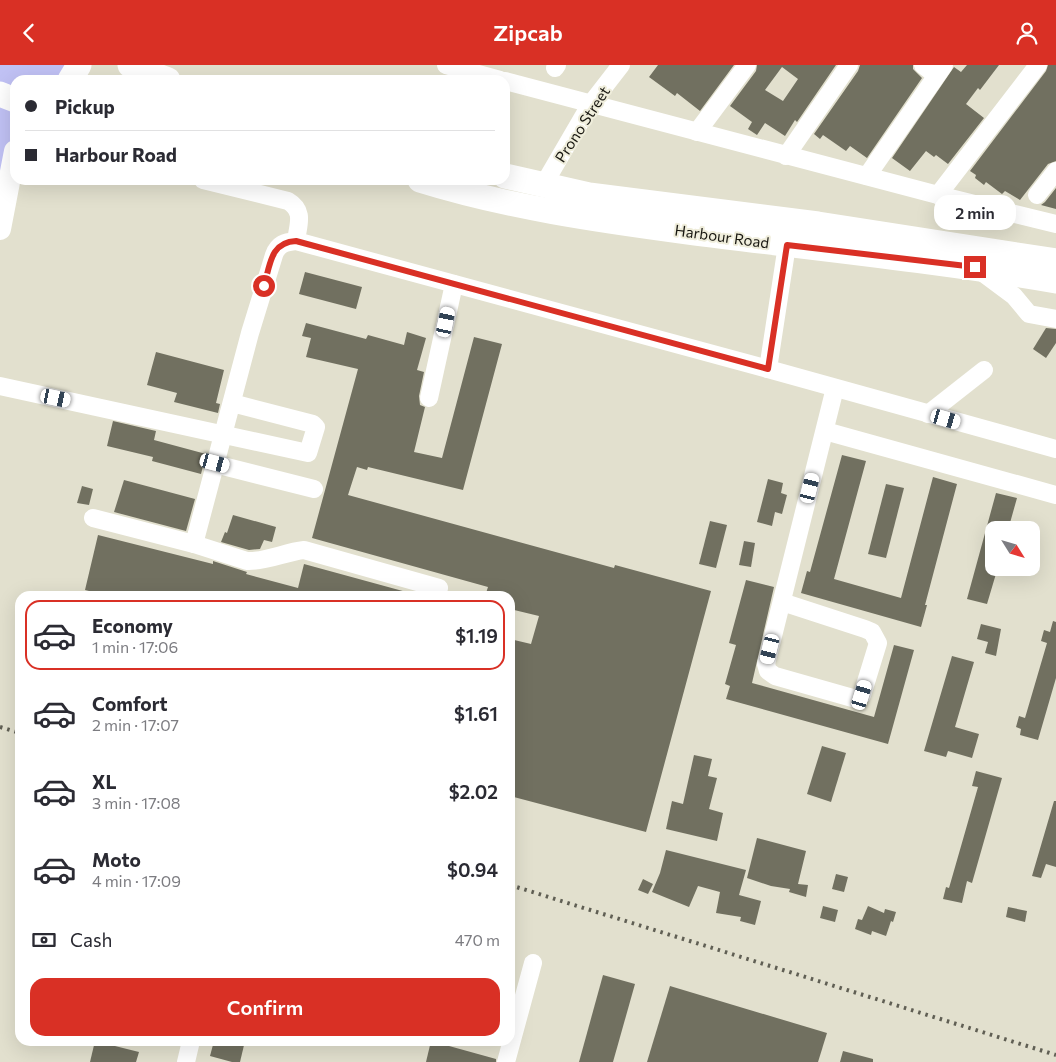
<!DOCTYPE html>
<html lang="en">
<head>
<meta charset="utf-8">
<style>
	body { margin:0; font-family:Commissioner,sans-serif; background:#f7f7f7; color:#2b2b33; height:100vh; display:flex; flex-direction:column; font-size:19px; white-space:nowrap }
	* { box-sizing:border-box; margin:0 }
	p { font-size:16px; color:#7c7c81 }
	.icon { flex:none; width:28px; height:28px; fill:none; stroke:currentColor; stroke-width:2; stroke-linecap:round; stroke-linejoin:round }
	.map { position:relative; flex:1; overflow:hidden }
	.drawer { position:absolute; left:15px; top:526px; width:500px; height:455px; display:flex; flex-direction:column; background:#fff; border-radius:15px; box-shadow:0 5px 20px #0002 }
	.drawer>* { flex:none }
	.hud { position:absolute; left:10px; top:10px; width:500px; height:110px; border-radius:15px; box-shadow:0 5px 20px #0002; display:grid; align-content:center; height:110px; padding:0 15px; background:#fff }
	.needle { width:32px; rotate:127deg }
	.buttons { position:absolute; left:985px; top:456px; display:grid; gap:10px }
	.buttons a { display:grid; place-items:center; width:55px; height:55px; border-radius:10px; background:#fff; box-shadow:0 5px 20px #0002; font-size:25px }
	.end { position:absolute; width:22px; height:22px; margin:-11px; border:6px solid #d93025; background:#fff; box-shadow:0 0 0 2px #fff }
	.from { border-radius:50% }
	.bubble { position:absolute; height:35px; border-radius:15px; background:#fff; box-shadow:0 5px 20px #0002; font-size:16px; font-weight:600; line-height:35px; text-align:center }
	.car { position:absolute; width:15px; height:30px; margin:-15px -8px; border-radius:6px; box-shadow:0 0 4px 1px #0007; background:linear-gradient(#fff 24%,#345 0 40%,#fff 0 76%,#345 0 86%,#fff 0) }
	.hud b { display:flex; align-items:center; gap:18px; height:48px; font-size:19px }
	.hud b+b { border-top:1px solid #e1e1e2 }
	.hud i { width:12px; height:12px; background:#2b2b33 }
	ul { padding:9px 0 0; list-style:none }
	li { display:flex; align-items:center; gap:15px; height:70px; margin:0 10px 8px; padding:0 5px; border:2px solid transparent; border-radius:15px }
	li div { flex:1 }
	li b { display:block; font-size:19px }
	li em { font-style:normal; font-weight:600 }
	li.current { border-color:#d93025 }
	li>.icon { width:45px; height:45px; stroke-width:1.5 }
	.pay { display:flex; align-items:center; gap:12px; height:55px; padding:0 15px; font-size:19px }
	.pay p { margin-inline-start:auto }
	.primary-button { display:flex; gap:10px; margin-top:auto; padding:10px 15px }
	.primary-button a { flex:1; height:58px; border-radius:15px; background:#d93025; color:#fff; font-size:20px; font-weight:600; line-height:58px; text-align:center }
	header { display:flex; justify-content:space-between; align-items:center; height:65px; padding:0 15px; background:#d93025; color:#fff; font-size:22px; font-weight:600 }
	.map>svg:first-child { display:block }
	.green { fill:#c0c1f4 }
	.building { fill:#717060; fill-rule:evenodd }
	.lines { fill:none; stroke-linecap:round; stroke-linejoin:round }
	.minor { stroke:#fff; stroke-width:18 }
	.major { stroke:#fff; stroke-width:22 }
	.highway { stroke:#fff; stroke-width:25 }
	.rail { stroke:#605f54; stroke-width:4; stroke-dasharray:2.5 5; stroke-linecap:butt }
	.route { stroke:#d93025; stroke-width:6 }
	.labels { text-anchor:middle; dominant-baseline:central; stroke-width:4; stroke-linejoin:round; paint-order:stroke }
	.street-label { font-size:15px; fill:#181711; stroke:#efeddb }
</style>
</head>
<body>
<header><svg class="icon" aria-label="back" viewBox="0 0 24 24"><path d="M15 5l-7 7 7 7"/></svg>Zipcab<svg class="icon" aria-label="person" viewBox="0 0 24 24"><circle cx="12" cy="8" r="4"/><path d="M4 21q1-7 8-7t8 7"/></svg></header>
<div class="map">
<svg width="1056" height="997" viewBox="0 0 1056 997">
	<rect width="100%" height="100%" fill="#e2e0ce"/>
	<g class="green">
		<path d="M0,0H74L66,15H15V31L0,24Z"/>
		<path d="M0,42L15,43V77L0,152Z"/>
	</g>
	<g class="building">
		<path d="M658,0H734L700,46L677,28L675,31L649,12Z"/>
		<path d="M757,0H836L797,57L795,55L785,71L765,58L757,70L748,64L752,57L730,41L756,6ZM782,2L798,14L783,36L765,25Z"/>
		<path d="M860,0H913V4L922,13L867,93L850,81L846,86L823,70L820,74L814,69L858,6Z"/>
		<path d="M967,0H999L980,25L978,23L966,39L984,53L948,99L936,90L934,92L926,86L910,106L892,93L954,2L961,7Z"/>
		<path d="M1048,0H1056V96L1048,99L1020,135L1005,126L1002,129L986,117L984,120L975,113L976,110L970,106L1046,6Z"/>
		<path d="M1056,123V144L1041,140L1045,137Z"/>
		<path d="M305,207L362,222L356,244L299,229Z"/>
		<path d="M306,258L366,274L368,270L404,280L407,267L426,273L417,305L424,307L419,331L420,340L425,342L414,387L442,393L474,272L502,279L463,425L368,402L367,405L357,402L348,430L614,503L615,500L711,526L646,767L510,731V574L531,579L539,551L510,544V531H485L488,522L312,473L358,304L306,292L311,273L302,271Z"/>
		<path d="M1046,263L1056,264V278L1046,293L1033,284Z"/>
		<path d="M156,287L224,305L216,338L220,339L218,348L174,337L177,328L147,320Z"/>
		<path d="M113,356L156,366L154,375L206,389L201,409L152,396L153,392L107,381Z"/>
		<path d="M842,390L866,396L834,514L901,533L933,412L957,419L925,540H927L921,562L801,528L807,506L810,507Z"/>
		<path d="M768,414L783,418L781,428L787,430L782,449L775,447L772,461L757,457Z"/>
		<path d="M124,415L195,434L186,466L114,447Z"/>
		<path d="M886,419L904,423L886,493L868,489Z"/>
		<path d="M82,421L93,424L89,440L77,438Z"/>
		<path d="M996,428L1017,433L1008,465H994V502H998L987,539L967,534Z"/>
		<path d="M233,450L276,462L272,477L264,475L260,484L249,485L221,477L225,467L227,468Z"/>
		<path d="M710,456L727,460L716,503L699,499Z"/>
		<path d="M98,470L213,499V496L247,507L246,509L298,523L304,499L410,528V531H109L85,525Z"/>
		<path d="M744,476L755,478L751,502L739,500Z"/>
		<path d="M746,515L774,522L752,618L874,652L894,580L914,585L888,679L726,634L730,621L725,619L736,580L729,578Z"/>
		<path d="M1053,556L1056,557V613L1038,675L1020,670L1021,664L1016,662L1019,651L1025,653L1047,578L1041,576L1044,565L1050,567Z"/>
		<path d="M981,559L1001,564L996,591L985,588L988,577L977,574Z"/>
		<path d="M952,591L974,597L955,662L979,669L972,693L948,686L946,692L924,686Z"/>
		<path d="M822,681L846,688L831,737L807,729Z"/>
		<path d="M694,690L712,694L708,711L717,713L709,744L723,748L717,776L666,764L672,736L683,739Z"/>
		<path d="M976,706L1002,713L972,818L967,816L962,838L943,834L946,822L949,823L978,722L972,721Z"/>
		<path d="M1054,736H1056V802L1046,799L1041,813L1032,811Z"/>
		<path d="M757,773L806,786L798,819L808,820L806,832L789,827L790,824L771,821L747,813Z"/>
		<path d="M666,785L746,805L739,830L761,836L755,860L740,856L741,852L716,848L720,827L698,821L689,842L652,827L660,808Z"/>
		<path d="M836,809L848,812L844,827L832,824Z"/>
		<path d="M643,814L653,819L648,829L638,825Z"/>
		<path d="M823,841L838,845L835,857L820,853Z"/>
		<path d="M868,841L884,848L885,844L896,847L893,857L891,856L886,871L872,866L871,870L855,864L858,854L862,855Z"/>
		<path d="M1008,842L1027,846L1025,857L1006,852Z"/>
		<path d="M603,910L635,919L613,997H579Z"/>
		<path d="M670,921L827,968L818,997H647Z"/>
		<path d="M95,976L139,987L136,997H90Z"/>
		<path d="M214,976H245L240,997H232L210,991Z"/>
		<path d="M431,976L496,994V997H426Z"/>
		<path d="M843,986L873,994V997H840Z"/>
	</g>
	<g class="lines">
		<g class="minor">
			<path d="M446,0L500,15"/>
			<path d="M923,0L936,10"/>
			<path d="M555,3L557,0"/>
			<path d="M505,16L938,130L1056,159"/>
			<path d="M697,67L747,0"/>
			<path d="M786,91L849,0"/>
			<path d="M867,111L944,0"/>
			<path d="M203,115L288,136C305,146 298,160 296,176"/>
			<path d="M544,119L590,40L621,0"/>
			<path d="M938,130L1038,0"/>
			<path d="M1037,130L1056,106"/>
			<path d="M979,205L1014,231L1029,249L1056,254"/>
			<path d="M768,304L787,180"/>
			<path d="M0,321L308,388L316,362L313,359L232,338"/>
			<path d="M429,333L454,219"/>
			<path d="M928,349L984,305"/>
			<path d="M825,366L1056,430"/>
			<path d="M215,399L314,424"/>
			<path d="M93,453L194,479L247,496C266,497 285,487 304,485L439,523"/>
			<path d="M194,479L250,268L274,190C278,179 285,177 296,176L768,304L1056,384"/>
			<path d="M782,537L865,564L872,567L878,578L862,630L856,634L775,611L768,606L766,599L835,323"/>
			<path d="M186,997L191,976"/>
			<path d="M506,997L533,898"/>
		</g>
		<path class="major" d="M0,164L15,86"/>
		<g class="highway">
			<path d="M130,0L168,15"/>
			<path d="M70,15L79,0"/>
			<path d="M0,29L15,35"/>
			<path d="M505,111L589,130L818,159L1056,196"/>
			<path d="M420,115C507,142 598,155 688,167C810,183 934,195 1056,216"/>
		</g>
		<g class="rail">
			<path d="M0,662L20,668"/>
			<path d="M510,820L1056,990"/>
		</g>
	</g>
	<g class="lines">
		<path class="route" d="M264,221C270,201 270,177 296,176L768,304L787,180L975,202"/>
	</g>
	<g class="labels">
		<g class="street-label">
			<text transform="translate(582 59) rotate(-57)">Prono Street</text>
			<text transform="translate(722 171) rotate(8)">Harbour Road</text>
		</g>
	</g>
</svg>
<div class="buttons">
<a><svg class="needle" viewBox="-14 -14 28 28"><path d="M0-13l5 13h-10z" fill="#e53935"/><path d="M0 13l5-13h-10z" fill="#7c7c81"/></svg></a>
</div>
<i class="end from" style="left:264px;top:221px"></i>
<i class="end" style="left:975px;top:202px"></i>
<div class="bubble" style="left:934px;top:130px;width:82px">2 min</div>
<i class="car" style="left:446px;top:257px;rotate:12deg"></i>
<i class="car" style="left:56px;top:333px;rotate:102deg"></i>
<i class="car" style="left:946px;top:354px;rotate:106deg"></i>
<i class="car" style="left:215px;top:398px;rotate:105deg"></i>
<i class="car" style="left:810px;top:423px;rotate:14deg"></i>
<i class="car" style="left:770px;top:584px;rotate:194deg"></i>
<i class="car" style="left:862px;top:630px;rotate:17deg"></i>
<div class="hud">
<b><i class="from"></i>Pickup</b>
<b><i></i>Harbour Road</b>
</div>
<section class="drawer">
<ul>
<li class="current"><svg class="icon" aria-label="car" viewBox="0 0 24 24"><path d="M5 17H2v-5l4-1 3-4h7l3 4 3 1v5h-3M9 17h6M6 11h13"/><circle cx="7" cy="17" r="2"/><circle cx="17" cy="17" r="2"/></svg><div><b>Economy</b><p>1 min · 17:06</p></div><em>$1.19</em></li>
<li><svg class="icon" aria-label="car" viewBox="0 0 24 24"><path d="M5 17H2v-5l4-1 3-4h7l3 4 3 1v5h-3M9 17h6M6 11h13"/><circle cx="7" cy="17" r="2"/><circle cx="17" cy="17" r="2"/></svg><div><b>Comfort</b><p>2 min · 17:07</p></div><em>$1.61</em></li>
<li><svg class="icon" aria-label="car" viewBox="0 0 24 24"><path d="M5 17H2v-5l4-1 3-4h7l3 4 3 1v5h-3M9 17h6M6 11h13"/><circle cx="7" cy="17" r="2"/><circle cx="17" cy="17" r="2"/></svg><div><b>XL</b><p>3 min · 17:08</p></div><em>$2.02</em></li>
<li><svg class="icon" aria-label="car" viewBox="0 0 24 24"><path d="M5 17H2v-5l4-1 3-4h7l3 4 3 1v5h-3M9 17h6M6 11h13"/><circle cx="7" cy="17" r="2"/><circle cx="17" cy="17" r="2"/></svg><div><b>Moto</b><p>4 min · 17:09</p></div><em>$0.94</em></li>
</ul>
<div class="pay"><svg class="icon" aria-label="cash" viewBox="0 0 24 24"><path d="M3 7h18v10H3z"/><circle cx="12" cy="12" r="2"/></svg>Cash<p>470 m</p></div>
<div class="primary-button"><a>Confirm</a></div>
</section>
</div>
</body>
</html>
